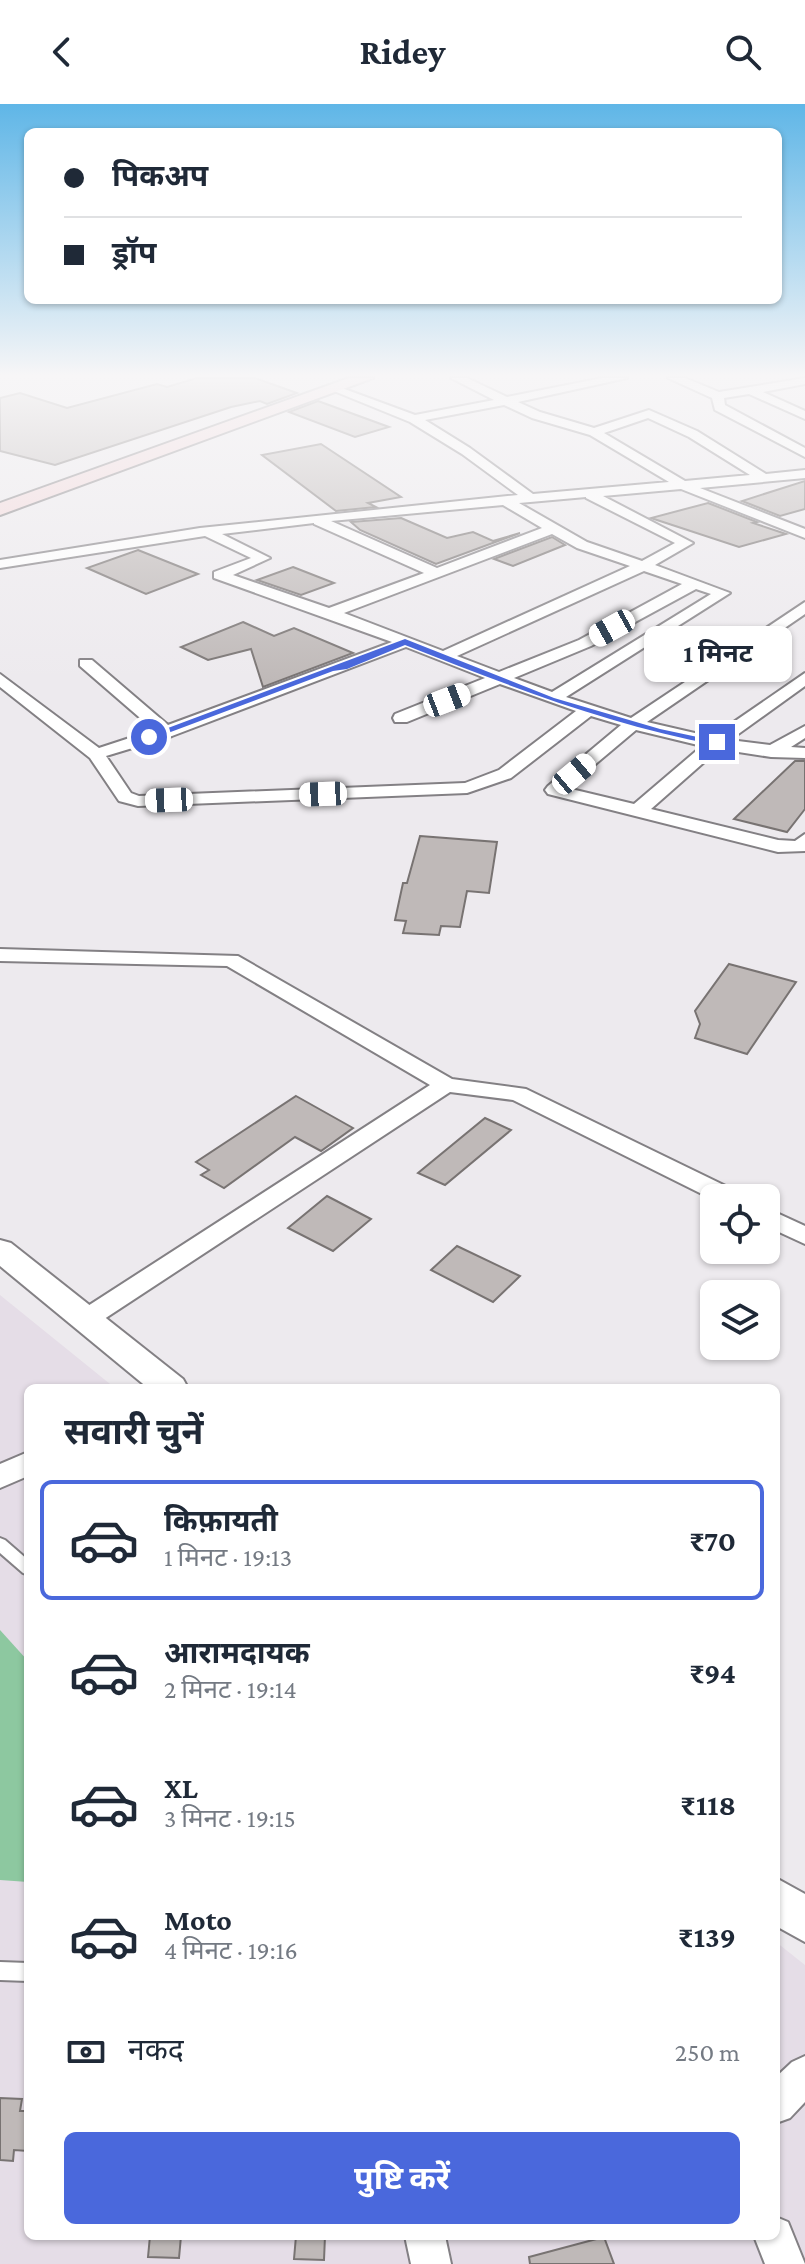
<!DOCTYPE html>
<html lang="hi">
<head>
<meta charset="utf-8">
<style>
	body { margin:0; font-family:"Crimson Pro","Noto Sans Devanagari",serif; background:#f2f2f3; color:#1f2937; height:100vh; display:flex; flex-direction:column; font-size:30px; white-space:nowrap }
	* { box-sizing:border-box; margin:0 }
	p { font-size:26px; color:#747a83 }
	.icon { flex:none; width:44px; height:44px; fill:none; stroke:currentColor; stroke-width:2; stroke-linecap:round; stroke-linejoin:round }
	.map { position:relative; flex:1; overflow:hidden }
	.drawer { position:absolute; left:24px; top:1280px; width:756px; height:856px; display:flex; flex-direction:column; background:#fff; border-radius:12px; box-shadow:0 2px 6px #0004 }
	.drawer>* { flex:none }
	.guide { position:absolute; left:24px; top:24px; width:758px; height:176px; border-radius:12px; box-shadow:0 2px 6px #0004; display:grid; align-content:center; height:176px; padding:0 40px; background:#fff }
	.fabs { position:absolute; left:700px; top:1080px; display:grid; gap:16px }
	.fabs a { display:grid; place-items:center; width:80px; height:80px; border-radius:12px; background:#fff; box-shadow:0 2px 6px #0004; font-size:40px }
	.end { position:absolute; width:36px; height:36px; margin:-18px; border:10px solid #4a68dc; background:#fff; box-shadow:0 0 0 4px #fff }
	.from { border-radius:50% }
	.bubble { position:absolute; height:56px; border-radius:12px; background:#fff; box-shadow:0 2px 6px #0004; font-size:26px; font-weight:700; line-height:56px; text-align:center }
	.car { position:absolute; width:24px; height:48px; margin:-24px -12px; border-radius:10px; box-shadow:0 0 6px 2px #0007; background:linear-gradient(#fff 24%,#345 0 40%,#fff 0 76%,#345 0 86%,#fff 0) }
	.guide b { display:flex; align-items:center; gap:28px; height:76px; font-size:30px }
	.guide b+b { border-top:2px solid #e0e1e3 }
	.guide i { width:20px; height:20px; background:#1f2937 }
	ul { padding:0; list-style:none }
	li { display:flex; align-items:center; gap:24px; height:120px; margin:0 16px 12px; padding:0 24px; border:4px solid transparent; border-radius:12px }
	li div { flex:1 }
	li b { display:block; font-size:30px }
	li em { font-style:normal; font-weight:700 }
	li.active { border-color:#4a68dc }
	li>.icon { width:72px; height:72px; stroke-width:1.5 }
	h2 { padding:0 40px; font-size:36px; line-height:96px }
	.pay { display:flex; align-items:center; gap:20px; height:88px; padding:0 40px; font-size:30px }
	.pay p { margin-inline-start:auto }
	.button { display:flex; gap:16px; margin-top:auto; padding:16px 40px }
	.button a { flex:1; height:92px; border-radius:12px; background:#4a68dc; color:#fff; font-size:32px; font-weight:700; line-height:92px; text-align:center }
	header { display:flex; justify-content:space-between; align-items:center; height:104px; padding:0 40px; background:#fff; font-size:36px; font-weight:700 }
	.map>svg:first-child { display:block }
	.built { fill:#e5dde7 }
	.green { fill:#8dc8a0 }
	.building { fill:#bfb9b8; stroke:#787372; stroke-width:2 }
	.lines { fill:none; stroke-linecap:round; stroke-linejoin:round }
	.service-casing { stroke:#838084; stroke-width:4 }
	.minor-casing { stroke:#838084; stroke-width:4 }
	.tertiary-casing { stroke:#838084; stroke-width:4 }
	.secondary-casing { stroke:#838084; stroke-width:4 }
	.service { fill:#fff; fill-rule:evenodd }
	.minor { fill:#fff; fill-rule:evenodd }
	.tertiary { fill:#fff; fill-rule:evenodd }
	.secondary { fill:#f3d7da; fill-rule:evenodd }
	.route { fill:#4a68dc }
</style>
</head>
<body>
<header><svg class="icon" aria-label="back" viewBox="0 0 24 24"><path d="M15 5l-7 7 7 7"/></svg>Ridey<svg class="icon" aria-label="search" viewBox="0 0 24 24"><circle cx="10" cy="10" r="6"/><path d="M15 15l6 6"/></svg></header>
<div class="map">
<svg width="805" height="2160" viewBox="0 0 805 2160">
	<rect width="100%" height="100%" fill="#edeaee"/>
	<path class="built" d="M0,1191L115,1284H28V2132H776V1838L805,1861V2160H0Z"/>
	<path class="green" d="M0,1526L28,1557V1778L0,1776Z"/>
	<g class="building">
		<path d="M197,274H255L297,289L267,300L260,297L231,303L55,361L0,347V294L20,289L67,304L157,280L167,283Z"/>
		<path d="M318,297L389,323L355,333L289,308Z"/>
		<path d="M321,340L401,393L368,399L376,403L336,407L262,351Z"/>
		<path d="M805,377V405L780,412L742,397Z"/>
		<path d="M708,399L757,418L753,419L786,430L739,443L651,414Z"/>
		<path d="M401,414L447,434L473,428L493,437L520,429L436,460L360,426L351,418Z"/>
		<path d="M552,433L565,441L513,462L494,455Z"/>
		<path d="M138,446L198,470L146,490L87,464Z"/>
		<path d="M293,463L334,479L301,491L257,476Z"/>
		<path d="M243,518L274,532L294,524L353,549L263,583L251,545L208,556L181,543Z"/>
		<path d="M795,657H805V705L787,728L734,715Z"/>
		<path d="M420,732L497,738L489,789L467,787L460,823L441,822L439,831L403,829L406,817L395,816L403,779H407Z"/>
		<path d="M729,860L796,878L747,950L695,934L700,920L695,907Z"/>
		<path d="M296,992L353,1024L321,1047L295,1033L224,1084L201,1071L209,1066L196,1058Z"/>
		<path d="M485,1014L511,1026L445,1081L418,1069Z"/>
		<path d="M327,1092L371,1115L333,1147L288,1124Z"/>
		<path d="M457,1142L520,1172L493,1198L431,1166Z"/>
		<path d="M0,1994L22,1995L20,2007H28V2047L14,2046L13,2057L0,2056Z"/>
		<path d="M150,2132H181L179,2154L148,2153Z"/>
		<path d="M296,2132H325L324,2156L294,2155Z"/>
		<path d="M604,2133L614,2160H530L529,2153Z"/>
	</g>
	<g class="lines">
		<g class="service-casing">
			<g id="service">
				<path d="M0,1434L5,1436L28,1456V1471L23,1469L0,1449Z"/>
				<path d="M0,1858L28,1859V1877L0,1876Z"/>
			</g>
		</g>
		<g class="minor-casing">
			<g id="minor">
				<path d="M451,274H467L507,293L602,274H627L518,298L540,308L594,324L649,306L697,327L766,370L805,366V374L700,384L805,425V434L681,385L603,392L693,439L655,461L730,489L566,593L631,614L805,498V510L647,618L712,633L805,569V582L730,636L770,641L805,622V634L791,643L805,644V654L771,653L719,645L651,705L778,736L795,737L805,730V747L778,748L548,690L545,686L548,682L621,621L591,612L511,674L467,689L138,702L119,697L90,654L0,583V570L99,644L154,626L80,562V556H92L168,621L392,538L214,474V468L251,454L205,432L0,464V456L200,424L518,391L462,350L410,318L329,285L339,283L415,311L494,296ZM504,301L532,314L590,331L669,378L533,390L470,344L425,316ZM648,314L689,333L750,371L685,377L604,329ZM586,393V394L675,439L642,457L587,438L519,399ZM503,401L542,424L437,464L331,417ZM314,419V420L424,469L329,504L233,471L270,454L222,430ZM552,430L577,444L630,462L443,547L344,509ZM644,467L682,480L579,536L499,568L457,552ZM696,485L711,490L552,588L514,574L591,542ZM406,543L485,574L395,610L393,614L395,618H407L500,580L576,607L499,666L465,679L139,692L131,689L106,652L172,632ZM636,626L702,642L634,700L567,684Z"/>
				<path d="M668,274H685L719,288L805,274V280L763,288L805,307V315L749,290L724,294L725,301L805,344V353L715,306L712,294Z"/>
				<path d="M0,845L238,852L452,975L526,985L738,1088L741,1094L714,1096L513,996L450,988L95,1221L86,1224L77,1221L73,1215L77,1209L430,981L227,862L0,857Z"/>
				<path d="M766,1104L805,1122V1140L766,1122Z"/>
				<path d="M28,1348V1372L0,1384V1360Z"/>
				<path d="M805,1952V1998L790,2014L776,2019V1973L792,1958Z"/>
				<path d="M776,2113L788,2118L805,2160H765L754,2132H776Z"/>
				<path d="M405,2132H445L451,2160H411Z"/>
			</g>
		</g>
		<g class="tertiary-casing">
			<g id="tertiary">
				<path d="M0,1136L11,1139L183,1275L188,1284H148L0,1162Z"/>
				<path d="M776,1774L805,1790V1838L776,1822Z"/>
			</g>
		</g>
		<g class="secondary-casing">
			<path id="secondary" d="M349,274H373L0,411V399Z"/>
		</g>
		<use href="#service" class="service"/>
		<use href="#minor" class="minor"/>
		<use href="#tertiary" class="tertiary"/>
		<use href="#secondary" class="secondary"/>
	</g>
	<linearGradient id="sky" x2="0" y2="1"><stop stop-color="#5fb6e7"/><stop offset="0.47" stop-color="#f7f6f7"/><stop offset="1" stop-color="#f7f6f7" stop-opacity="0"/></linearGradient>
	<rect width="805" height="577" fill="url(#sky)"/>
	<path class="route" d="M405,535L554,594L660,625L721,638L717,641C608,621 507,581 405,541L347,565L333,567L152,635L144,633Z"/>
</svg>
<div class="fabs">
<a><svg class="icon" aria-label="locate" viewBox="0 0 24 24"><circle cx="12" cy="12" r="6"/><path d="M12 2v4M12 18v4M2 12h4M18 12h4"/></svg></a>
<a><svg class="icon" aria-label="layers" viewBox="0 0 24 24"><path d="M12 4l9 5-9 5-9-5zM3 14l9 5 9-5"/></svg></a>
</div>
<i class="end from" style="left:149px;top:633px"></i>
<i class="end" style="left:717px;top:638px"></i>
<div class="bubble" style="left:644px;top:522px;width:148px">1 मिनट</div>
<i class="car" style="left:612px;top:524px;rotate:241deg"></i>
<i class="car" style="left:447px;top:596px;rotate:69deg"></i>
<i class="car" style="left:574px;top:670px;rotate:50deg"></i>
<i class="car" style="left:323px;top:690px;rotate:268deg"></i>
<i class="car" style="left:169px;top:696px;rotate:268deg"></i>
<div class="guide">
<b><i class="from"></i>पिकअप</b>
<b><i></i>ड्रॉप</b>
</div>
<section class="drawer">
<h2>सवारी चुनें</h2>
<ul>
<li class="active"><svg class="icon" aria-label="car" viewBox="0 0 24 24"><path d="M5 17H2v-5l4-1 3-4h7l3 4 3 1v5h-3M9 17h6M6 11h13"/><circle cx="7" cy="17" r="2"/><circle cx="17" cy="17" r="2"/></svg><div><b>किफ़ायती</b><p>1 मिनट · 19:13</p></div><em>₹70</em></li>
<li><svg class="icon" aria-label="car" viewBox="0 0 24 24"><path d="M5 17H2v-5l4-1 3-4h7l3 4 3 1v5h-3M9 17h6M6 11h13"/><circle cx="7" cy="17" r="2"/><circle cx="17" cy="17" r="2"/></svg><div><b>आरामदायक</b><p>2 मिनट · 19:14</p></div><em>₹94</em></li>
<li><svg class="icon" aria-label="car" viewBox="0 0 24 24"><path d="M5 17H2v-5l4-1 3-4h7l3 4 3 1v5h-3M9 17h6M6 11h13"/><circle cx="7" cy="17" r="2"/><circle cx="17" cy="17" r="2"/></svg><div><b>XL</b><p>3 मिनट · 19:15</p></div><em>₹118</em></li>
<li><svg class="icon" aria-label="car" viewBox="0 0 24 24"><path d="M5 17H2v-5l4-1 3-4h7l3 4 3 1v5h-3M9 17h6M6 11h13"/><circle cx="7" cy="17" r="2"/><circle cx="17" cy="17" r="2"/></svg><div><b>Moto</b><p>4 मिनट · 19:16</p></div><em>₹139</em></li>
</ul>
<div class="pay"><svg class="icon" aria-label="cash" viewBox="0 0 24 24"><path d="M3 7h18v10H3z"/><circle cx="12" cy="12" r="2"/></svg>नकद<p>250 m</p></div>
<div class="button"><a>पुष्टि करें</a></div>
</section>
</div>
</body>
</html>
